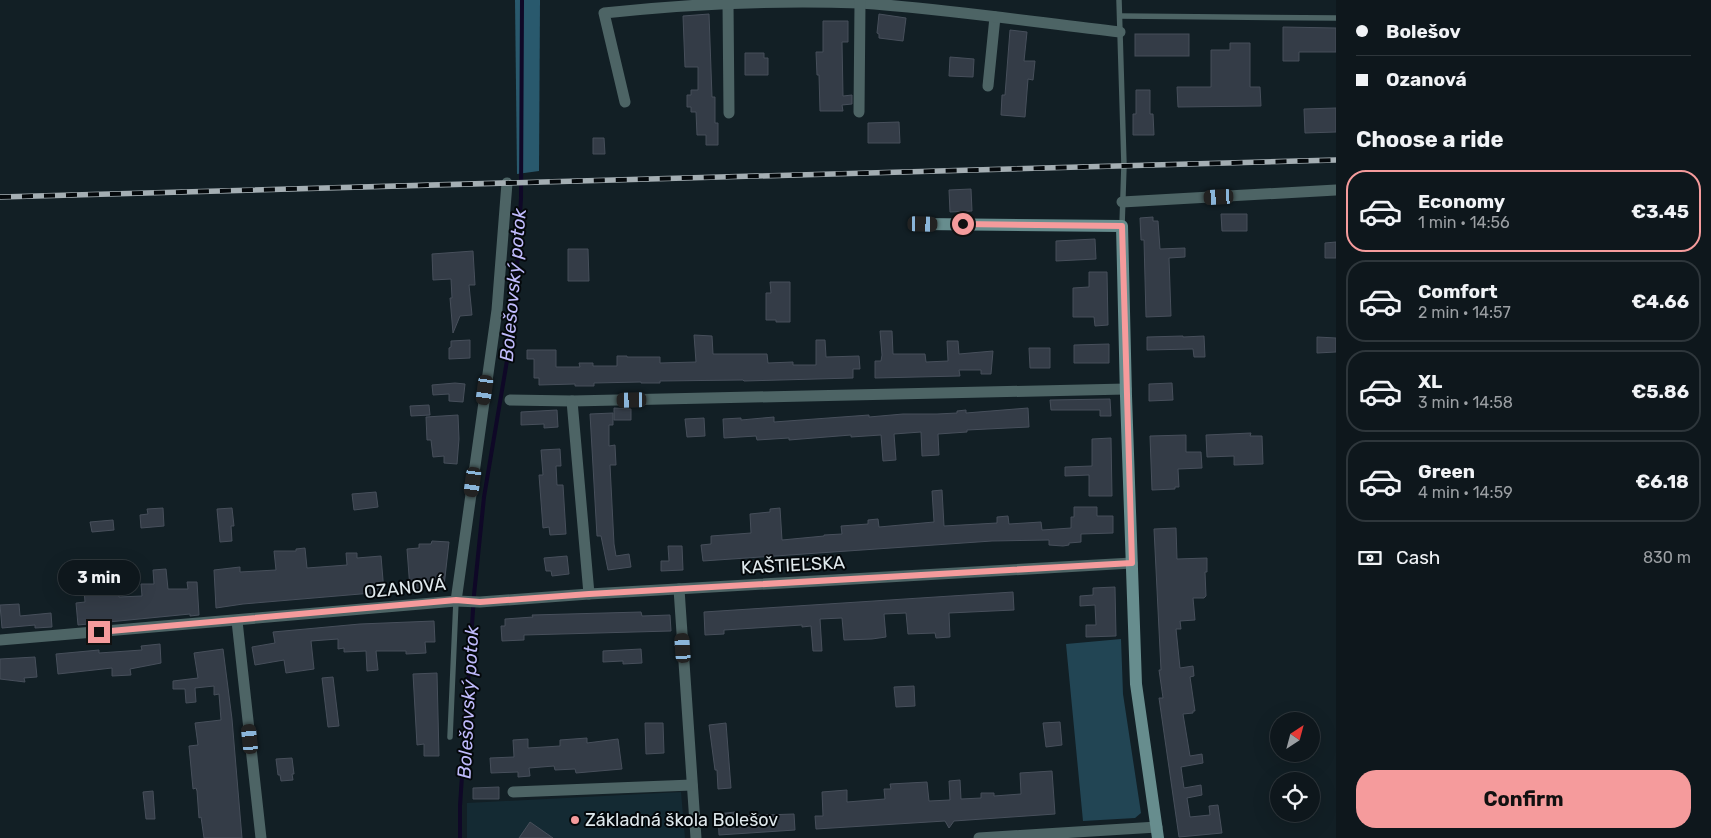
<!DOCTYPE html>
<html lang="en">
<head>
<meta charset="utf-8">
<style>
	body { margin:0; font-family:Rubik,sans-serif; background:#1c2429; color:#f1f3f6; height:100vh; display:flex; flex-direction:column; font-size:19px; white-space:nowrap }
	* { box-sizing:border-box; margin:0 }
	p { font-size:16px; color:#9b9fa3 }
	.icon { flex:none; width:28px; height:28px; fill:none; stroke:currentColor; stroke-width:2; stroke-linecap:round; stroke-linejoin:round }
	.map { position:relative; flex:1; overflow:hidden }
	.drawer { display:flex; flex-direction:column; background:#0e171c; width:375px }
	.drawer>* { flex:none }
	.guide { display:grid; align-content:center; height:110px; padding:0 20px; background:#0e171c }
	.needle { width:32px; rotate:36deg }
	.fabs { position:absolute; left:1270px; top:712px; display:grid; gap:10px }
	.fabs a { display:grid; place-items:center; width:50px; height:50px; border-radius:50%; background:#0e171c; box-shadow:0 5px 20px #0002,0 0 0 1px #2e363b; font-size:25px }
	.end { position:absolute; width:22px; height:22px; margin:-11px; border:6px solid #f59b9c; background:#111; box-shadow:0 0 0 2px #111 }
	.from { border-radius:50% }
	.bubble { position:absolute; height:35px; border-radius:18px; background:#0e171c; box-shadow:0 5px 20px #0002,0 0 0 1px #2e363b; font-size:16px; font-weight:700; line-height:35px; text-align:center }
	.car { position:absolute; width:15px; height:30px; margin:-15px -8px; border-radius:6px; box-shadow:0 0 4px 1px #0007; background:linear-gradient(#222 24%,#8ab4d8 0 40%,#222 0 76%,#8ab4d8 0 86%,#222 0) }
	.guide b { display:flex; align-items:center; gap:18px; height:48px; font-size:19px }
	.guide b+b { border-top:1px solid #2e363b }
	.guide i { width:12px; height:12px; background:#f1f3f6 }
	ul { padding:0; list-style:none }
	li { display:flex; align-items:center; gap:15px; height:82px; margin:0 10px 8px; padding:0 10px; border:2px solid #2e363b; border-radius:20px }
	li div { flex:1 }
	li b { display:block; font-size:19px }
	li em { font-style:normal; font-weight:700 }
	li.selected { border-color:#f59b9c }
	li>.icon { width:45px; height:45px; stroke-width:1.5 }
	h2 { padding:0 20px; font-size:22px; line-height:60px }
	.pay { display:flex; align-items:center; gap:12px; height:55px; padding:0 20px; font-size:19px }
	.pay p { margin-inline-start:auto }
	.cta { display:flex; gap:10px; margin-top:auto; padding:10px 20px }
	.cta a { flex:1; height:58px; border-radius:20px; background:#f59b9c; color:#111; font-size:20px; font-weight:700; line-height:58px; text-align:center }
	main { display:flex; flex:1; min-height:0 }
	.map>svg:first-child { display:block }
	.built { fill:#142a33 }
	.green { fill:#224554 }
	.forest { fill:#29596d }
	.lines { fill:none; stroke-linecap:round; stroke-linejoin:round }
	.stream { stroke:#0f0827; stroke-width:4 }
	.building { fill:#343c47; stroke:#474f5b }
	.lane { stroke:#4d6465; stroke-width:5.5 }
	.street { stroke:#4d6465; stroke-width:11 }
	.secondary { stroke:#678d8e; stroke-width:12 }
	.rail-casing { stroke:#a4aeb3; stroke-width:5.5 }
	.rail { stroke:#04080b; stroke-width:4; stroke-dasharray:11; stroke-linecap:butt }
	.route { stroke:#f59b9c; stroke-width:6 }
	.poi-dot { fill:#f59b9c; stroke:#04080b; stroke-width:2 }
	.labels { text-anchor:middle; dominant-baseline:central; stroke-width:4; stroke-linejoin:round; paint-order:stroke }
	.street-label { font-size:18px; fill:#dfe8ec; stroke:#04080b }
	.poi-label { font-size:18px; fill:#dfe8ec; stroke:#04080b; text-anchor:start }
	.water-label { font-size:19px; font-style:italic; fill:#bfbafb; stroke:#04080b }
</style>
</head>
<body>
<main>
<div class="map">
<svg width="1336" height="838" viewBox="0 0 1336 838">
	<rect width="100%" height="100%" fill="#121f25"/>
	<path class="built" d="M681,792L685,838H467V803Z"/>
	<path class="green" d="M1121,639L1123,694L1141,813L1135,818L1083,821L1066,644Z"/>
	<path class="forest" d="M515,0H540L539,171L517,174Z"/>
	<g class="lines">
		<path class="stream" d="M460,838V806L474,595L484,497L514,319L521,198L522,0"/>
	</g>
	<g class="building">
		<path d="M709,14L712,97H715V123H718V145H706V135H697L696,112H691V107H687V95H691V90H698V67H685L683,16Z"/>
		<path d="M879,14L906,18L903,41L879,38V34L877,33Z"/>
		<path d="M823,21H848V42H842L843,96L852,95V104L842,105L843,111H820L819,75H817L816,52H823Z"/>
		<path d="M1283,27L1336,28V52H1299V61H1283Z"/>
		<path d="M1010,30L1027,32L1024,61H1035L1033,80L1028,79L1025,117L1001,115L1002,95H1005Z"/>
		<rect x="1135" y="34" width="54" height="22"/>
		<path d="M1230,43H1250V87H1260L1261,106L1178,107L1177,87H1211V50H1230Z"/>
		<path d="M745,53H764V58H768V75H745Z"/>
		<path d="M950,57L974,59L973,77L949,76Z"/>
		<path d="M1136,90H1150V114H1153L1154,135H1133V114H1136Z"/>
		<path d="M1336,108V132L1305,133L1304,109Z"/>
		<path d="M899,122L900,143H868V123Z"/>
		<path d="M593,138H604L605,154H593Z"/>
		<path d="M971,189L972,211L950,212L949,190Z"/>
		<path d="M1221,214H1247V231H1222Z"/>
		<path d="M1153,217V221H1158L1160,249L1185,248V257L1169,258L1171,316L1146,317L1144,240H1141L1140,218Z"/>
		<path d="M1095,239L1096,259L1056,261V241Z"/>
		<path d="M1336,242V258H1325V243Z"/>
		<path d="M568,249H588L589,281H568Z"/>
		<path d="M473,251L475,285H469L472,315L460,316L453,333L450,298H452L451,279L433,280L432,254Z"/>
		<path d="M1089,272H1107L1108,325L1095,326L1094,317H1073V288L1089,287Z"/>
		<path d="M770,282H790V322H776V320H766V293H771Z"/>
		<path d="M880,331H892L893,354H925L926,362L948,361L947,341H958L959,354L993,351L991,374H981V370H959L960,376L875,378V361H881L882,355Z"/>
		<path d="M694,335L712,336L713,354H767L768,363L793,362V365H816V340H825L826,357L859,356L860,369H853V378L744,381L743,380L660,381V383H641V382L594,383V386H575V384L539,385V378H534V359H527V350H556V367H580L579,363H593V366H617V356H627V357H660V363L696,362Z"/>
		<path d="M1183,336V337L1204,336L1205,357H1194L1193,349L1147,350V337Z"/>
		<path d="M1317,337L1336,338V352L1317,353Z"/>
		<path d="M470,340V358L449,359V348L451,347V341Z"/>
		<path d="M1109,344V363H1074V345Z"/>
		<path d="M1029,348H1050V368H1030Z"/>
		<path d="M455,383L465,384L463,402L449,401V394L433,395L432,385Z"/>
		<path d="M1172,383L1173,400L1149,401V384Z"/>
		<path d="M1110,399L1111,416H1100V410H1051L1050,400Z"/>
		<path d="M429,405L430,415L411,416L410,406Z"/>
		<path d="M614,408L631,409V420H614Z"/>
		<path d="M1028,408L1029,427L967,430V432L938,434L939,455L922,456L921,432L894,434L896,460L883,461L881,435L851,437V435L789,440V438L757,440L756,436L724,438L723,419L741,418V420L774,417V422L869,415V417L903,414H937L957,413V411L966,410V413Z"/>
		<path d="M557,410L558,427L544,428V424L521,425V412Z"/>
		<path d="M613,413V425H609V446L615,445L616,465H610L614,544L616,556L629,554L631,567L608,570L601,536H597L590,414Z"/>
		<path d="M458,415L459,439L457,464L444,463V456L433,457L431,440H427L426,417Z"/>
		<path d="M704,418L705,436L687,437L685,419Z"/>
		<path d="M1251,433L1250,436H1262L1263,464L1234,465V456L1207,457L1206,435Z"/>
		<path d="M1186,435V452H1201L1202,468L1178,469L1179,487H1175V489L1152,490L1150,436Z"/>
		<path d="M1111,438L1112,496H1089V475L1065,476V467L1092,466V439Z"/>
		<path d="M560,449L561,466H556L557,485H563L566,534L550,535L549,527L543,528L539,475H543L541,450Z"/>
		<path d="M942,490L944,526L997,523V517L1008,516L1009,524L1041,522L1042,530L1071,528V517H1074V507H1097V516H1113V533L1081,534V542L1069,543V545L1063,546L1049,545V540L992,541L703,561L701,545L711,544V536L751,533L750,514L770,512V509L780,508L782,540L824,536V535L842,534L841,526L868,524V520L878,519L879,527L934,522L932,491Z"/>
		<path d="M376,492L378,507L354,510L352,494Z"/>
		<path d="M163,508L164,526L141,528L140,515L148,514L147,509Z"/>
		<path d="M232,508L234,526H231L232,541L220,542L217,509Z"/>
		<path d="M113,520L114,530L92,532L90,522Z"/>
		<path d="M1176,528L1177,559L1207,558V572H1205L1206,596L1204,598H1193L1195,620L1180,621L1181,629H1176L1180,668L1193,666L1194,676L1190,677L1195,711H1193V713L1183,714L1190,756L1202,754L1203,763L1181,767L1184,788L1201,785L1202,795L1187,798L1190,817L1210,815L1209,806L1218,805L1222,833L1179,837L1159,698H1163L1159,670H1161L1154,529Z"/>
		<path d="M432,541L449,542L444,586L421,584V588L410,589L407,549L419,548V544H431Z"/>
		<path d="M668,546H682L683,570L661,571V561H669Z"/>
		<path d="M305,548L307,568L347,565L346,553H357V558L381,556L384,592L243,604L216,608L214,570L240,567V572L276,570L274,551H296V549Z"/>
		<path d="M567,556L569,574L552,576L551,571H546L544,558Z"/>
		<path d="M166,569L168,589H188L187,582H197L199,615L190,616V614L78,625L76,603L85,602L84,589L95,587L94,578L117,575L119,597L142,596L141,584H154L153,570Z"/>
		<path d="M1115,587L1116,636L1086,637V625H1096L1095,605L1080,606V596L1093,595V588Z"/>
		<path d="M1013,592L1014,610L949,613L950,637L936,638L935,633L908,634L906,613L884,614L886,637L872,639L844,640L842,618L820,619L822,651H813L811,626L802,627V625L724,630V634L705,635L704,612Z"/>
		<path d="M19,604L20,616L51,613L52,627L35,628V625L2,628L0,605Z"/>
		<path d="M641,612L642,616L670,615L671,631L524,635V640L502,641L501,626H505V619L533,617L532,615Z"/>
		<path d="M434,621L435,642H425L426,653L406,654V651H376L378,670L367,671L366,651L344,652V648L338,649V639L311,641L314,669L286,673L284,660L255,665L252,647L275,643L273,632L360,624Z"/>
		<path d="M160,644L161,663L130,669L131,675L112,676V668L58,674L56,654L99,650V653L142,650L141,646Z"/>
		<path d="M223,649L232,719L242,838H204L201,817L199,818L197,791L196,788L193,789L189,746L198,745L195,723L221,720L219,694L214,695V686L195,688L196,702L186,703L185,689H173V681L198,678L194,653Z"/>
		<path d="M641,649L642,663L623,664V661L603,662V651Z"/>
		<path d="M35,657L37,677L24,678L25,682L0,679V659Z"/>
		<path d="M437,673L439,756H424V744L417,745L413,674Z"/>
		<path d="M333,677L339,726L328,727L322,678Z"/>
		<path d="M914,686L915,706L896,707L894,687Z"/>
		<path d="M1060,722L1062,745L1046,747L1043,723Z"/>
		<path d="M645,723H663L664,753L646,754Z"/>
		<path d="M726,723L731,788L718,789L717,770H715L709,725Z"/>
		<path d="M587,738V743L618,739L622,769L576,773L575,769L555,770L554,766L529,768L530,776L518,777V772L491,773L490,758L514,757L513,740L528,739V748L560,746V740Z"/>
		<path d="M292,758L294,774H292L293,780L281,781L280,775H278L276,759Z"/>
		<path d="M1052,771L1055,814L954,821L949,828L945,821L816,829L815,816H823L822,792L847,790V802L885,799L884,789H891L890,784L927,782L929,801L950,800L949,781L960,780L961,799L981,798V793H994V796L1021,794L1020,773Z"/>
		<path d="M499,787V799H473V788Z"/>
		<path d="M153,791L155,819H146L143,792Z"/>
		<path d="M735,812V816L794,814L795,830L719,835L718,814Z"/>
		<path d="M530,822L553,838H519Z"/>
	</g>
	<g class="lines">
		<g class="lane">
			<path d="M1119,0L1124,165L1122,226"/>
			<path d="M1120,16L1336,18"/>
			<path d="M450,737L456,601"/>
		</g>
		<g class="street">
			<path d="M728,3L729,113"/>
			<path d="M988,86L995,17"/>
			<path d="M625,102L604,13C688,4 775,0 860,3C947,9 1034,22 1120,32"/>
			<path d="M859,112L860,3"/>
			<path d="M1122,202L1336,190"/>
			<path d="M510,400L572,401L1126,389"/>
			<path d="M572,401L589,594"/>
			<path d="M679,589L696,838"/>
			<path d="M456,601L480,602L589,594L1132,563"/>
			<path d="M237,621L261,838"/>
			<path d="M0,640L456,601L497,310L507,183"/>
			<path d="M513,792L692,785"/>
			<path d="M979,838L1157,827"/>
		</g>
		<path class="secondary" d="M923,224L1122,226L1126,396L1136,684L1158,838"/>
		<g class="rail-casing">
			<path id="rail" d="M0,197L1336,160"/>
		</g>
		<use href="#rail" class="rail"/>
	</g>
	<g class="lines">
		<path class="route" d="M99,632L456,600L480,602L589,594L1132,563L1122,226L963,224"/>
	</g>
	<circle class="poi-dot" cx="575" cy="820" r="5"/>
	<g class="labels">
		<g class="street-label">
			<text transform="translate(793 565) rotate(-3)">KAŠTIEĽSKA</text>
			<text transform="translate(405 588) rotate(-6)">OZANOVÁ</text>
		</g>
		<g class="poi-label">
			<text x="585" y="820">Základná škola Bolešov</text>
		</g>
		<g class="water-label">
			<text transform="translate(513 285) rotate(-85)">Bolešovský potok</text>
			<text transform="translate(468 702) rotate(-87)">Bolešovský potok</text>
		</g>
	</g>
</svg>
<div class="fabs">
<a><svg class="needle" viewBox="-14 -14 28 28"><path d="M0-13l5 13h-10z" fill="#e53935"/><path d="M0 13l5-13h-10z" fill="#9b9fa3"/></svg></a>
<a><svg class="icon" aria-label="locate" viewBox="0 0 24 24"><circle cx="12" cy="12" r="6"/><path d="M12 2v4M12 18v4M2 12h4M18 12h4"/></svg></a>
</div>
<i class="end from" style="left:963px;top:224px"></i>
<i class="end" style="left:99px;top:632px"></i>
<div class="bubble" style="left:58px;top:560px;width:82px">3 min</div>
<i class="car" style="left:1219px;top:197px;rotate:267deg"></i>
<i class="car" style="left:923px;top:224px;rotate:91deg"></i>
<i class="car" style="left:485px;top:390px;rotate:188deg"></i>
<i class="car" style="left:632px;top:400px;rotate:269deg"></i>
<i class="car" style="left:473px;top:482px;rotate:188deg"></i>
<i class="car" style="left:683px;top:648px;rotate:356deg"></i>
<i class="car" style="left:250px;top:739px;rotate:354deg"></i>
</div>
<section class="drawer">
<div class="guide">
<b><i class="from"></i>Bolešov</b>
<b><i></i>Ozanová</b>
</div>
<h2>Choose a ride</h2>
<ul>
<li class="selected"><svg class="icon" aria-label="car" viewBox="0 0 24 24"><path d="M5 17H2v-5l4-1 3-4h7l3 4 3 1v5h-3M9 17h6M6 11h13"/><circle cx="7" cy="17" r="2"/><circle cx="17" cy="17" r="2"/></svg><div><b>Economy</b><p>1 min · 14:56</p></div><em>€3.45</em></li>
<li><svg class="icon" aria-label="car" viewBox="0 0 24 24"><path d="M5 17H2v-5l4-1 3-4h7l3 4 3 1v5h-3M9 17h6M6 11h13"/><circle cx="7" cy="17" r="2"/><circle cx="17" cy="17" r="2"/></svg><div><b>Comfort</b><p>2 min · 14:57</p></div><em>€4.66</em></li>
<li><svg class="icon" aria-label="car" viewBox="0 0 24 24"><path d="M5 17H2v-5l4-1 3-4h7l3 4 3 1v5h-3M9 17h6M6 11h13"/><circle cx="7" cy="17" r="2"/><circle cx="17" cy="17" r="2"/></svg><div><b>XL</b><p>3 min · 14:58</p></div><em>€5.86</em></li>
<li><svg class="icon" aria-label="car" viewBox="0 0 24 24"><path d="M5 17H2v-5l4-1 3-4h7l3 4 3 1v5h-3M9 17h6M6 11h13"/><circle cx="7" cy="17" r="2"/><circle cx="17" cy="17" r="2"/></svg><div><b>Green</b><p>4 min · 14:59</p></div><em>€6.18</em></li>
</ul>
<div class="pay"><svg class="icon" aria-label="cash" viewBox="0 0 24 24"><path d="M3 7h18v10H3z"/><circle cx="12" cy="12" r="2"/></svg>Cash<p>830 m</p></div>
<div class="cta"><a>Confirm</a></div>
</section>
</main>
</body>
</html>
